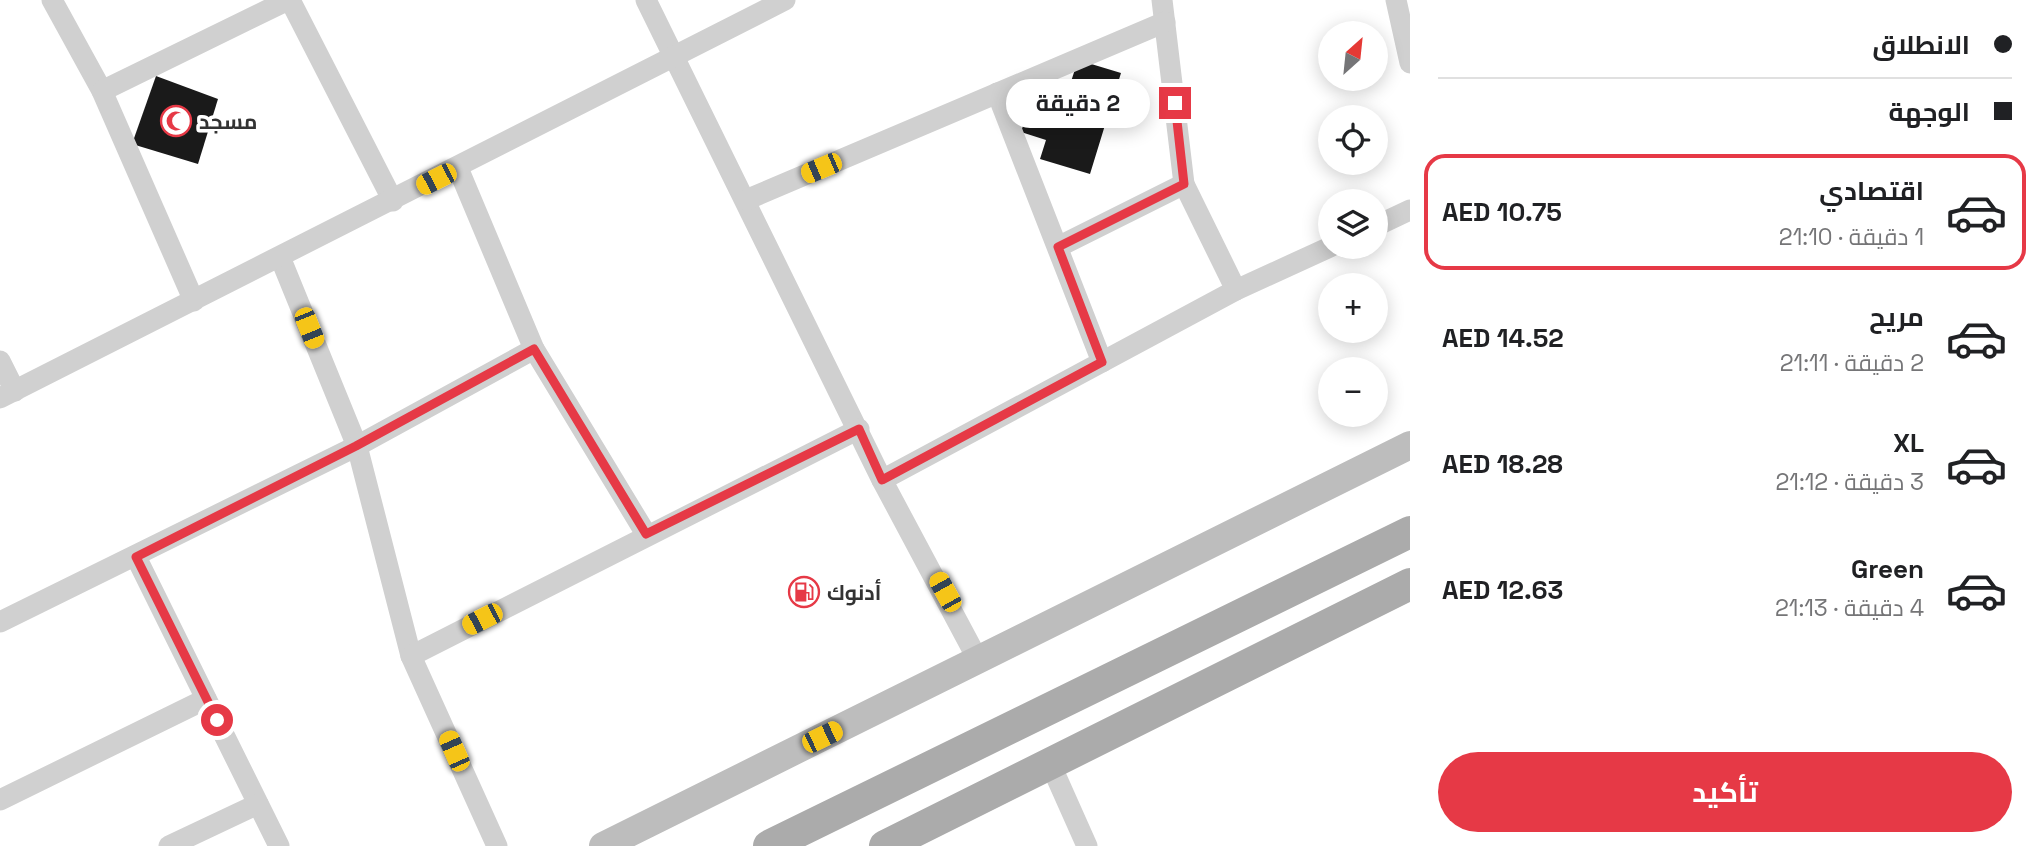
<!DOCTYPE html>
<html lang="ar">
<head>
<meta charset="utf-8">
<style>
	body { margin:0; font-family:"Space Grotesk",Cairo,sans-serif; background:#f2f2f2; color:#202124; direction:rtl; height:100vh; display:flex; flex-direction:column; font-size:26px; white-space:nowrap }
	* { box-sizing:border-box; margin:0 }
	p { font-size:23px; color:#757577 }
	.icon { flex:none; width:38px; height:38px; fill:none; stroke:currentColor; stroke-width:2; stroke-linecap:round; stroke-linejoin:round }
	.map { position:relative; flex:1; overflow:hidden; direction:ltr }
	.side { display:flex; flex-direction:column; background:#fff; width:630px }
	.side>* { flex:none }
	.hud { display:grid; align-content:center; height:154px; padding:0 28px; background:#fff }
	.needle { width:46px; rotate:27deg }
	.buttons { position:absolute; left:1318px; top:21px; display:grid; gap:14px }
	.buttons a { display:grid; place-items:center; width:70px; height:70px; border-radius:50%; background:#fff; box-shadow:0 4px 18px #0003; font-size:35px }
	.end { position:absolute; width:32px; height:32px; margin:-16px; border:9px solid #e63946; background:#fff; box-shadow:0 0 0 4px #fff }
	.from { border-radius:50% }
	.bubble { position:absolute; height:49px; border-radius:24px; background:#fff; box-shadow:0 4px 18px #0003; font-size:23px; font-weight:700; line-height:49px; text-align:center; direction:rtl }
	.car { position:absolute; width:21px; height:42px; margin:-21px -10px; border-radius:9px; box-shadow:0 0 5px 2px #0007; background:linear-gradient(#f5c518 24%,#345 0 40%,#f5c518 0 76%,#345 0 86%,#f5c518 0) }
	.hud b { display:flex; align-items:center; gap:24px; height:66px; font-size:26px }
	.hud b+b { border-top:2px solid #e0e0e0 }
	.hud i { width:18px; height:18px; background:#202124 }
	ul { padding:0; list-style:none }
	li { display:flex; align-items:center; gap:21px; height:116px; margin:0 14px 10px; padding:0 14px; border:4px solid transparent; border-radius:21px }
	li div { flex:1 }
	li b { display:block; font-size:26px }
	li em { font-style:normal; font-weight:700 }
	li.on { border-color:#e63946 }
	li>.icon { width:63px; height:63px; stroke-width:1.5 }
	.cta { display:flex; gap:14px; margin-top:auto; padding:14px 28px }
	.cta a { flex:1; height:80px; border-radius:42px; background:#e63946; color:#fff; font-size:28px; font-weight:700; line-height:80px; text-align:center }
	main { display:flex; flex:1; min-height:0 }
	.map>svg:first-child { display:block }
	.building { fill:#1a1a1a }
	.lines { fill:none; stroke-linecap:round; stroke-linejoin:round }
	.street { stroke:#d0d0d0; stroke-width:21 }
	.secondary { stroke:#bdbdbd; stroke-width:28 }
	.primary { stroke:#ababab; stroke-width:32 }
	.route { stroke:#e63946; stroke-width:9 }
	.labels { text-anchor:middle; dominant-baseline:central; stroke-width:7; stroke-linejoin:round; paint-order:stroke }
	.poi-label { font-size:21px; font-weight:bold; fill:#333; stroke:#fff; text-anchor:start }
</style>
</head>
<body>
<main>
<section class="side">
<div class="hud">
<b><i class="from"></i>الانطلاق</b>
<b><i></i>الوجهة</b>
</div>
<ul>
<li class="on"><svg class="icon" aria-label="car" viewBox="0 0 24 24"><path d="M5 17H2v-5l4-1 3-4h7l3 4 3 1v5h-3M9 17h6M6 11h13"/><circle cx="7" cy="17" r="2"/><circle cx="17" cy="17" r="2"/></svg><div><b>اقتصادي</b><p>1 دقيقة · 21:10</p></div><em>AED 10.75</em></li>
<li><svg class="icon" aria-label="car" viewBox="0 0 24 24"><path d="M5 17H2v-5l4-1 3-4h7l3 4 3 1v5h-3M9 17h6M6 11h13"/><circle cx="7" cy="17" r="2"/><circle cx="17" cy="17" r="2"/></svg><div><b>مريح</b><p>2 دقيقة · 21:11</p></div><em>AED 14.52</em></li>
<li><svg class="icon" aria-label="car" viewBox="0 0 24 24"><path d="M5 17H2v-5l4-1 3-4h7l3 4 3 1v5h-3M9 17h6M6 11h13"/><circle cx="7" cy="17" r="2"/><circle cx="17" cy="17" r="2"/></svg><div><b>XL</b><p>3 دقيقة · 21:12</p></div><em>AED 18.28</em></li>
<li><svg class="icon" aria-label="car" viewBox="0 0 24 24"><path d="M5 17H2v-5l4-1 3-4h7l3 4 3 1v5h-3M9 17h6M6 11h13"/><circle cx="7" cy="17" r="2"/><circle cx="17" cy="17" r="2"/></svg><div><b>Green</b><p>4 دقيقة · 21:13</p></div><em>AED 12.63</em></li>
</ul>
<div class="cta"><a>تأكيد</a></div>
</section>
<div class="map">
<svg width="1410" height="846" viewBox="0 0 1410 846">
	<rect width="100%" height="100%" fill="#fff"/>
	<g class="building">
		<path d="M1078,60L1121,73L1090,174L1040,159L1046,140L1021,132L1035,87L1066,97Z"/>
		<path d="M156,76L218,99L198,164L132,144Z"/>
	</g>
	<g class="lines">
		<g class="street">
			<path d="M52,0L102,91L194,301"/>
			<path d="M290,0L393,201"/>
			<path d="M646,0L882,480L978,660"/>
			<path d="M1162,0L1184,184L1236,290"/>
			<path d="M1396,0L1410,63"/>
			<path d="M102,91L288,0"/>
			<path d="M997,93L1102,362"/>
			<path d="M458,168L534,349L646,534"/>
			<path d="M746,200L1165,22"/>
			<path d="M1376,226L1410,210"/>
			<path d="M1058,247L1184,184"/>
			<path d="M280,257L357,446L411,656L497,846"/>
			<path d="M0,361L15,391"/>
			<path d="M0,398L785,0"/>
			<path d="M882,480L1236,290L1330,247"/>
			<path d="M136,557L279,846"/>
			<path d="M0,622L357,446L534,349"/>
			<path d="M411,656L859,429"/>
			<path d="M1050,763L1087,846"/>
			<path d="M0,800L206,699"/>
			<path d="M169,846L258,804"/>
		</g>
		<path class="secondary" d="M603,846L1410,445"/>
		<g class="primary">
			<path d="M769,846L1410,532"/>
			<path d="M885,846L1410,584"/>
		</g>
	</g>
	<g class="lines">
		<path class="route" d="M217,720L136,557L356,446L534,349L646,534L859,429L882,480L1102,362L1058,247L1184,184L1175,103"/>
	</g>
	<defs>
		<g id="mosque-ring" transform="scale(1.575)"><circle r="9.5" fill="#fff" stroke="#e63946" stroke-width="1.5"/><path d="M3.5-4.9A6 6 0 1 0 3.5 4.9A5 5 0 1 1 3.5-4.9Z" fill="#e63946"/></g>
		<g id="fuel-ring" transform="scale(1.575)"><circle r="9.5" fill="#fff" stroke="#e63946" stroke-width="1.5"/><path d="M-5.5-6h7V0h2V4h1.3V-2.5L3-4.5l.8-.8L6-3V5H2.5V1h-1V6h-7ZM-4.2-4.7v3.2H.2V-4.7Z" fill="#e63946"/></g>
	</defs>
	<g fill-rule="evenodd">
		<use href="#mosque-ring" x="176" y="121"/>
		<use href="#fuel-ring" x="804" y="592"/>
	</g>
	<g class="labels">
		<g class="poi-label">
			<text x="199" y="121">مسجد</text>
			<text x="827" y="592">أدنوك</text>
		</g>
	</g>
</svg>
<div class="buttons">
<a><svg class="needle" viewBox="-14 -14 28 28"><path d="M0-13l5 13h-10z" fill="#e53935"/><path d="M0 13l5-13h-10z" fill="#757577"/></svg></a>
<a><svg class="icon" aria-label="locate" viewBox="0 0 24 24"><circle cx="12" cy="12" r="6"/><path d="M12 2v4M12 18v4M2 12h4M18 12h4"/></svg></a>
<a><svg class="icon" aria-label="layers" viewBox="0 0 24 24"><path d="M12 4l9 5-9 5-9-5zM3 14l9 5 9-5"/></svg></a>
<a>+</a>
<a>−</a>
</div>
<i class="end from" style="left:217px;top:720px"></i>
<i class="end" style="left:1175px;top:103px"></i>
<div class="bubble" style="left:1006px;top:79px;width:144px">2 دقيقة</div>
<i class="car" style="left:821px;top:168px;rotate:247deg"></i>
<i class="car" style="left:436px;top:179px;rotate:243deg"></i>
<i class="car" style="left:309px;top:328px;rotate:158deg"></i>
<i class="car" style="left:945px;top:592px;rotate:331deg"></i>
<i class="car" style="left:482px;top:619px;rotate:243deg"></i>
<i class="car" style="left:822px;top:737px;rotate:64deg"></i>
<i class="car" style="left:454px;top:751px;rotate:336deg"></i>
</div>
</main>
</body>
</html>
